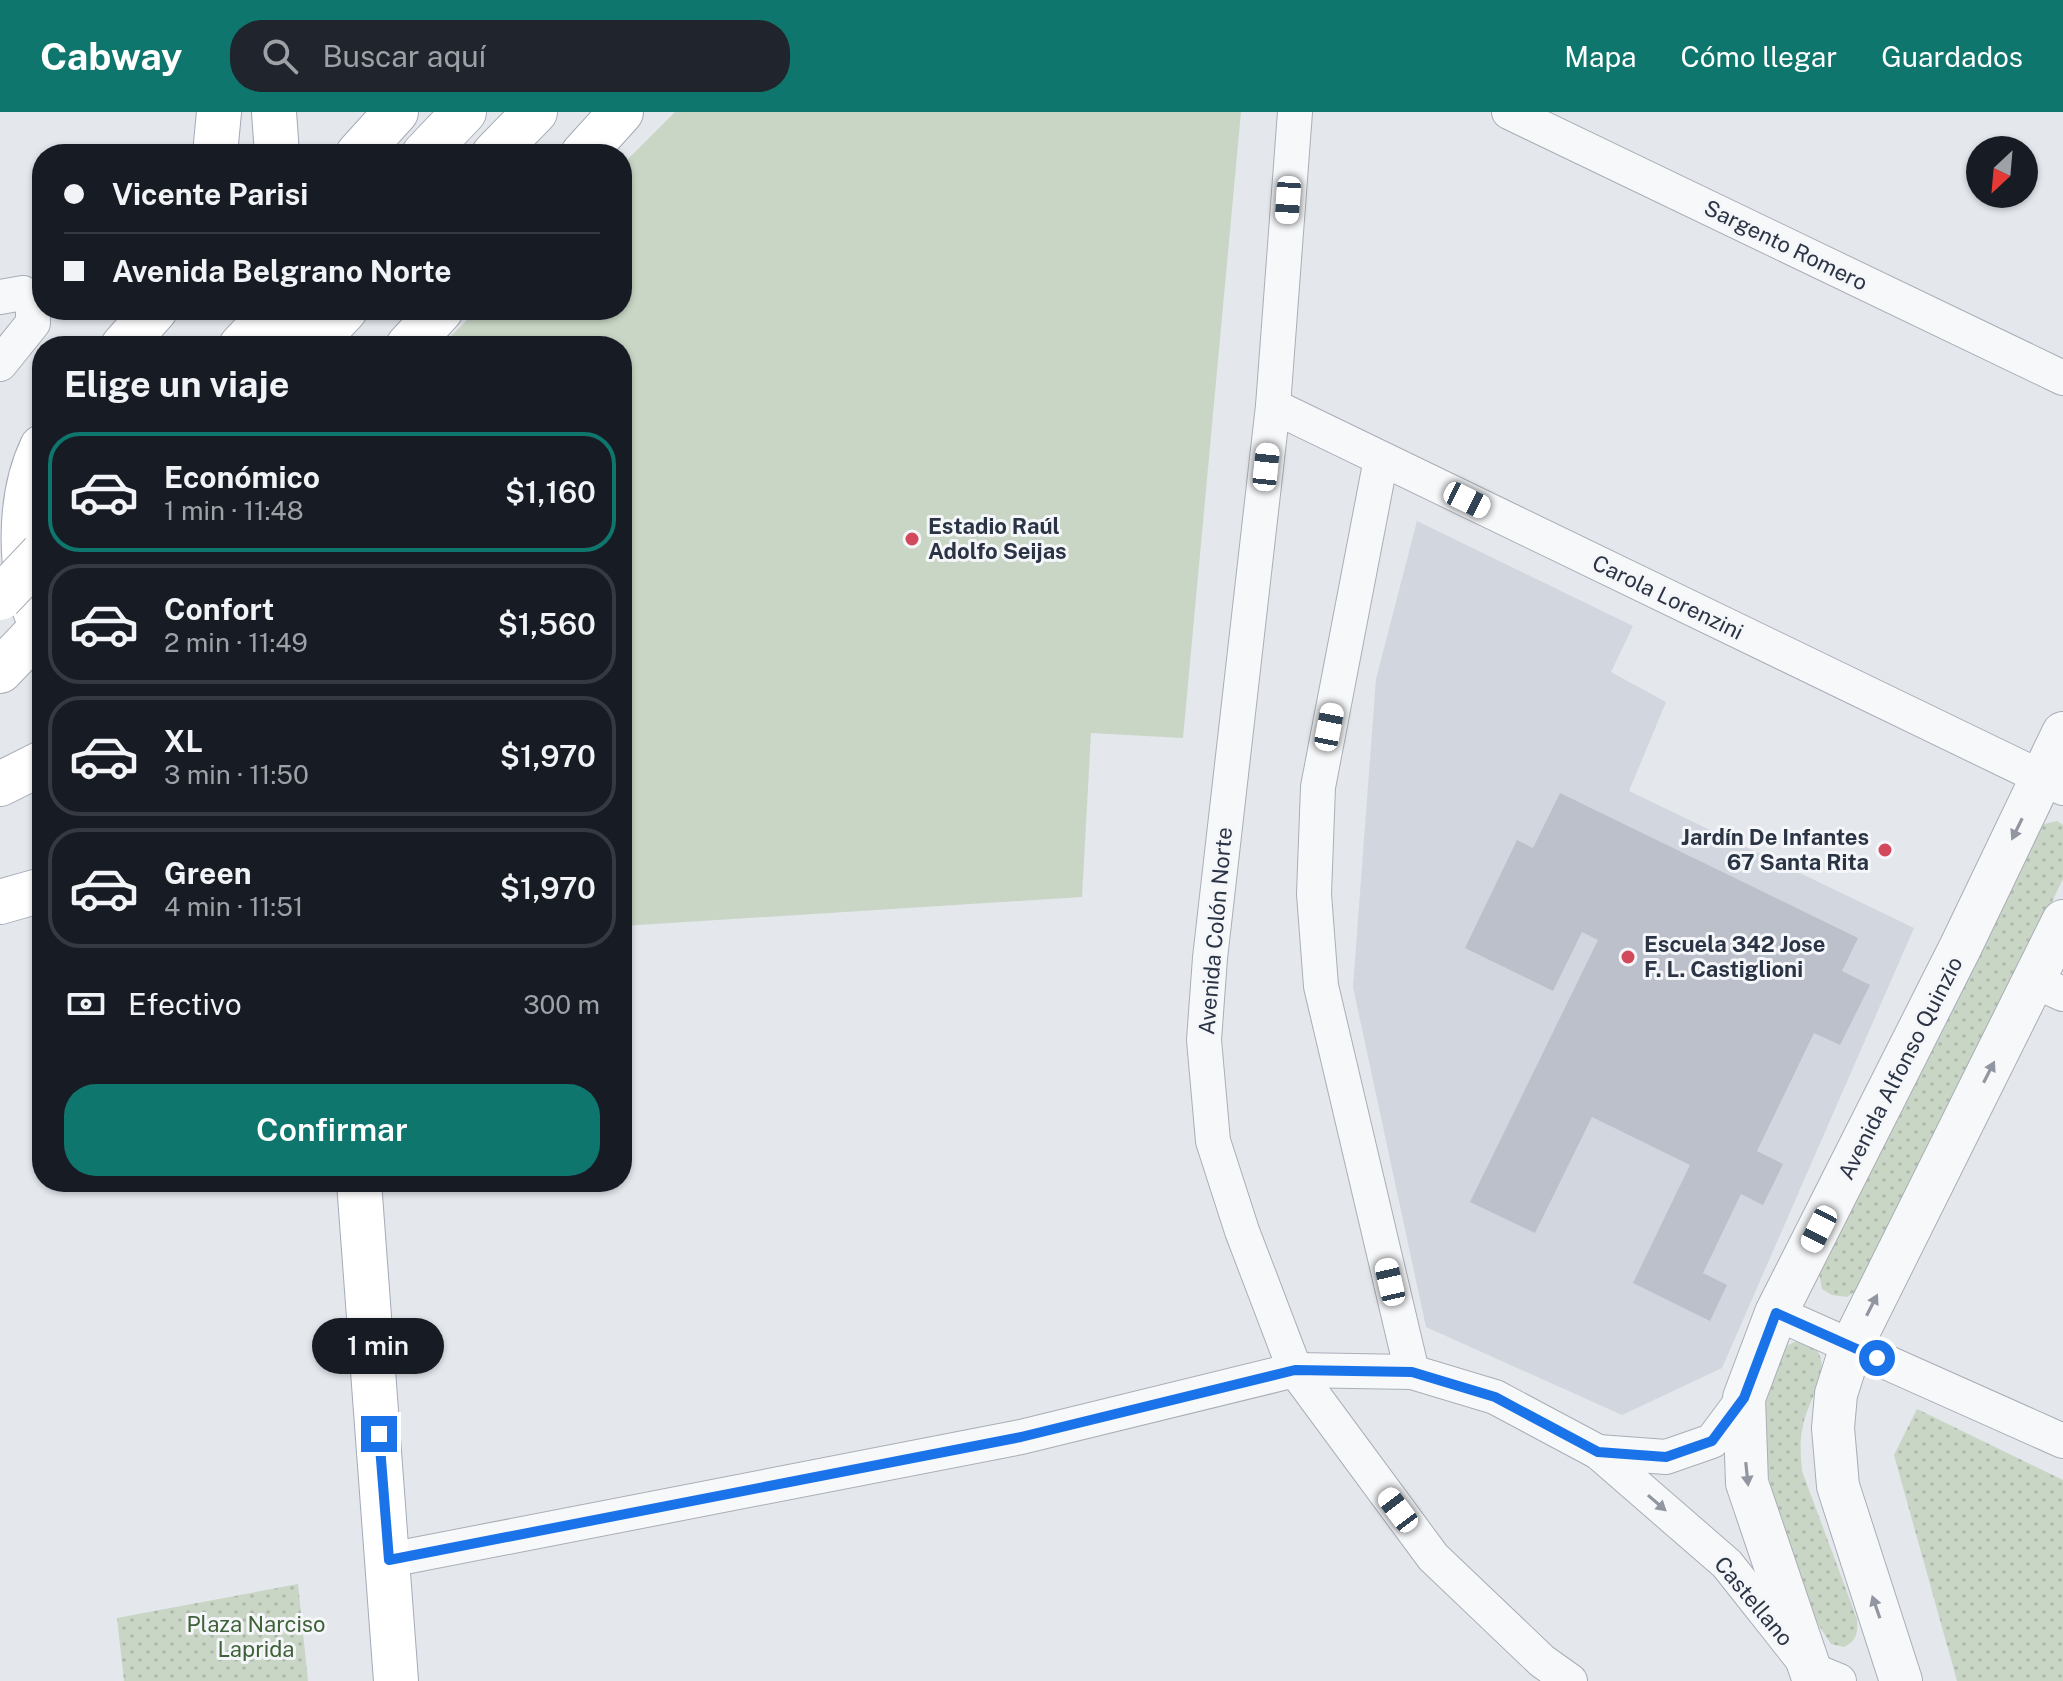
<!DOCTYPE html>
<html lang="es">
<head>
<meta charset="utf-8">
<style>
	body { margin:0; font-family:"Public Sans",sans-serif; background:#20242c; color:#f1f3f6; height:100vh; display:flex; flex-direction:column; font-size:30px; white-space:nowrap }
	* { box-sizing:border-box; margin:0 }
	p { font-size:26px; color:#9ea1a6 }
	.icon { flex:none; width:44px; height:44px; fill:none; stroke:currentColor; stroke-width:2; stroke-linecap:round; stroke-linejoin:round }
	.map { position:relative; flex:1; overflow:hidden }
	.details { position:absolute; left:32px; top:224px; width:600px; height:856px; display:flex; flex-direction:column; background:#171b24; border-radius:32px; box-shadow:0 2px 6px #0004 }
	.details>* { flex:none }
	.guide { position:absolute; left:32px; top:32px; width:600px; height:176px; border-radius:32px; box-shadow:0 2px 6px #0004; display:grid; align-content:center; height:176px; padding:0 32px; background:#171b24 }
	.needle { width:52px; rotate:206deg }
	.tools { position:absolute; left:1966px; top:24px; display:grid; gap:16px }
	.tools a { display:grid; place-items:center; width:72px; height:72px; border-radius:50%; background:#171b24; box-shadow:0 2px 6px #0004; font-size:40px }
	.end { position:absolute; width:36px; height:36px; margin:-18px; border:10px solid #1a73e8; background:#fff; box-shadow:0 0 0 4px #fff }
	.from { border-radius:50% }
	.bubble { position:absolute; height:56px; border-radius:28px; background:#171b24; box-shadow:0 2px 6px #0004; font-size:26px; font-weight:600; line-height:56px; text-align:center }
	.car { position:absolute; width:24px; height:48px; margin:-24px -12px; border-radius:10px; box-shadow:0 0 6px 2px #0007; background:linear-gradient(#fff 24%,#345 0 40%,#fff 0 76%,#345 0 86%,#fff 0) }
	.guide b { display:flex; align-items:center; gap:28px; height:76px; font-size:30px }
	.guide b+b { border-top:2px solid #363941 }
	.guide i { width:20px; height:20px; background:#f1f3f6 }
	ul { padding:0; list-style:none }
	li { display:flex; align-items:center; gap:24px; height:120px; margin:0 16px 12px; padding:0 16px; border:4px solid #363941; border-radius:32px }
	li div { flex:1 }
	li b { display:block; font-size:30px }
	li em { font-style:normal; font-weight:600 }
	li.on { border-color:#0f766e }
	li>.icon { width:72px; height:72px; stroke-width:1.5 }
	h2 { padding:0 32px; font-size:36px; line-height:96px }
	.pay { display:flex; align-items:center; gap:20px; height:88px; padding:0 32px; font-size:30px }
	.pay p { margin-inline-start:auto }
	.cta { display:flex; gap:16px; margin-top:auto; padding:16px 32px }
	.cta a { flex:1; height:92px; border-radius:32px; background:#0f766e; color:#fff; font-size:32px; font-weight:600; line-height:92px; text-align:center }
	header { display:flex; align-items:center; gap:48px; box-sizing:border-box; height:112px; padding:0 40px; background:#0f766e; color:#fff }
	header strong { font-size:38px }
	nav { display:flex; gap:44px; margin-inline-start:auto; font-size:28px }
	.search { width:560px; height:72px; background:#20242c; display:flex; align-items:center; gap:20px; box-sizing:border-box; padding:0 28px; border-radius:32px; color:#9ea1a6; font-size:30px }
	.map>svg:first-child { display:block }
	.built { fill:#d2d6de }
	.grass { fill:url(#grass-dots) }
	.pitch { fill:#c9d6c5 }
	.building { fill:#bbc0ca }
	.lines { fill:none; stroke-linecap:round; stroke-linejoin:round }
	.minor-casing { stroke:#a9aeb7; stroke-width:36 }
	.tertiary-casing { stroke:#a9aeb7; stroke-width:44 }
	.secondary-casing { stroke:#a9aeb7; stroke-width:46 }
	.primary-casing { stroke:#a3abb8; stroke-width:46 }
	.minor { stroke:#f7f8fa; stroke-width:34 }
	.tertiary { stroke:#f7f8fa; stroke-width:42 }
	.secondary { stroke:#fff; stroke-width:44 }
	.primary { stroke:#fff; stroke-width:44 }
	.secondary-bridge-casing { stroke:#a9aeb7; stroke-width:46; stroke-linecap:butt }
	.secondary-bridge { stroke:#fff; stroke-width:44 }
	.oneway { fill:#9196a0 }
	.route { stroke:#1a73e8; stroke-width:10 }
	.poi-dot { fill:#d1495b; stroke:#f4f6f9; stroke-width:3 }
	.labels { text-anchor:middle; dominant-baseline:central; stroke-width:6; stroke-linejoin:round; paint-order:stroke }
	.street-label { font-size:22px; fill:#2b3445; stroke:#f4f6f9 }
	.poi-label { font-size:22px; font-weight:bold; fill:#2b3445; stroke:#f4f6f9; text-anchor:start }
	.park-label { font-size:22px; fill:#3f6138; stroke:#f4f6f9 }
</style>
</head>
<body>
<header>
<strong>Cabway</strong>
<div class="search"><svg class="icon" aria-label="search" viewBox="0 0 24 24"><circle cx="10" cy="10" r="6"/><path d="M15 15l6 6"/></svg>Buscar aquí</div>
<nav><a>Mapa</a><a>Cómo llegar</a><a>Guardados</a></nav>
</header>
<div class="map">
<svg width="2063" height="1569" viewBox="0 0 2063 1569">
	<defs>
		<pattern id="grass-dots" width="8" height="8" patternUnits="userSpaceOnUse" patternTransform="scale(2)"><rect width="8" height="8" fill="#c9d6c5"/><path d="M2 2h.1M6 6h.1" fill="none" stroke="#adb8ab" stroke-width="1.8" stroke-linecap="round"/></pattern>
	</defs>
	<rect width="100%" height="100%" fill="#e4e7ec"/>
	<path class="built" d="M1417,409L1633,514L1611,560L1666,590L1629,679L1914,816L1722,1256L1622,1303L1426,1215L1353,875L1376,567Z"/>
	<g class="grass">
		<path d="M2057,709L2063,713V767L1870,1162L1860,1176L1847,1185L1832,1183L1822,1177L1819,1161L2032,720L2044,712Z"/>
		<path d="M1796,1229H1808C1839,1252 1808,1285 1803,1314C1799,1330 1801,1343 1802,1359L1857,1507C1858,1521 1857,1528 1844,1535L1831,1532L1816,1509L1773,1385L1763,1334L1766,1284L1785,1235Z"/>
		<path d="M1917,1297L2063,1368V1569H1957L1894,1343Z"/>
		<path d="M298,1472L308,1569H124L117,1506Z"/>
	</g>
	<path class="pitch" d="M675,0H1241L1183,626L1091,621L1082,785L622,814V234H441L477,198H622V53Z"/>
	<path class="building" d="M1560,681L1858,826L1842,859L1870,873L1840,933L1814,921L1757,1039L1783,1052L1763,1093L1741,1082L1703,1161L1727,1173L1710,1209L1633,1171L1690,1053L1592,1005L1535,1121L1470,1090L1598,828L1582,820L1553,879L1465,836L1517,728L1533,736Z"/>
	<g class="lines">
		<g class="minor-casing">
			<g id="minor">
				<path d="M1295,0L1273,294L1210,846L1204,928L1213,1029L1242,1119L1295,1258L1433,1445L1542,1549L1570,1569"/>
				<path d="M1509,0L2063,266"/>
				<path d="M0,185L23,181L33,192V211L0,252"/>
				<path d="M1273,294L2063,676"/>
				<path d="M1381,347L1318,675L1314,782L1321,874L1412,1260"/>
				<path d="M2034,869L2063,882"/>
				<path d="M1776,1201L2063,1329"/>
				<path d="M1598,1340L1666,1345L1712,1329L1744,1286"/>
				<path d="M389,1448L1021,1325L1295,1258L1412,1260L1495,1285L1598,1340L1727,1452L1810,1557L1839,1569"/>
			</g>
		</g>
		<g class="tertiary-casing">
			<g id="tertiary">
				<path d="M1814,1569L1747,1371L1744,1286L1776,1201L1961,834L2063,621"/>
				<path d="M1901,1569L1838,1374L1833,1316L1836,1282L1851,1235L2063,809"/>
			</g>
		</g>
		<g class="secondary-casing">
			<g id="secondary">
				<path d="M424,42L464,0"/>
				<path d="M494,42L535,0"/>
				<path d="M241,234L275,198"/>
				<path d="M311,234L345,198"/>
				<path d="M0,559L42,515"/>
			</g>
		</g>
		<g class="primary-casing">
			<g id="primary">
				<path d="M274,0L277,42"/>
				<path d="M215,42L219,0"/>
				<path d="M358,42L396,0"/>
				<path d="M583,42L621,0"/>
				<path d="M287,198L289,234"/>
				<path d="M123,234L155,198"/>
				<path d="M408,234L441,198"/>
				<path d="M42,335C18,385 17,465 42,515"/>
				<path d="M0,672L42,651"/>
				<path d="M0,790L42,778"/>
				<path d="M359,1070L396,1569"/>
			</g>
		</g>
		<use href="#minor" class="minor"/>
		<use href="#tertiary" class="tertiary"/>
		<use href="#secondary" class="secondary"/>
		<use href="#primary" class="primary"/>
		<g class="secondary-bridge-casing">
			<path id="secondary-bridge" d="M0,486L42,442"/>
		</g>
		<use href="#secondary-bridge" class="secondary-bridge"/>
	</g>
	<defs><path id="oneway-solid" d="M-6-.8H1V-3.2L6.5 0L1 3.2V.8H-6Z" transform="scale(2)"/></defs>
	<g class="oneway">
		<use href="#oneway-solid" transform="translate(2017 717) rotate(116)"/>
		<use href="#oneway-solid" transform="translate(1989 960) rotate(-63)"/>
		<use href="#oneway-solid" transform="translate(1872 1193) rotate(-63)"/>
		<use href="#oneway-solid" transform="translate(1747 1362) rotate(84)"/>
		<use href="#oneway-solid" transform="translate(1657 1391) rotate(41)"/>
		<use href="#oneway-solid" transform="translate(1876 1495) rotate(-109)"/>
	</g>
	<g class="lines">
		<path class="route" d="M379,1322L389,1448L1021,1325L1295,1258L1412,1260L1495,1285L1598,1340L1666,1345L1712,1329L1744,1286L1776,1201L1877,1246"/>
	</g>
	<g class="poi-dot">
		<circle cx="912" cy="427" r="8"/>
		<circle cx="1885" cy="738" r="8"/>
		<circle cx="1628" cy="845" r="8"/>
	</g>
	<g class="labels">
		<g class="street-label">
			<text transform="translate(1786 133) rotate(26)">Sargento Romero</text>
			<text transform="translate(1668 485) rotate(26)">Carola Lorenzini</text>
			<text transform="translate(1215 819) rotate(-85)">Avenida Colón Norte</text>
			<text transform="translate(1900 956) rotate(-63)">Avenida Alfonso Quinzio</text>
			<text transform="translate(1754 1489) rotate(50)">Castellano</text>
		</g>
		<g class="poi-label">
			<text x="928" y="414">Estadio Raúl<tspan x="928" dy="25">Adolfo Seijas</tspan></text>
			<text x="1869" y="725" text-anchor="end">Jardín De Infantes<tspan x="1869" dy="25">67 Santa Rita</tspan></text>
			<text x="1644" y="832">Escuela 342 Jose<tspan x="1644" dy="25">F. L. Castiglioni</tspan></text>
		</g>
		<g class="park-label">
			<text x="256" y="1512">Plaza Narciso<tspan x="256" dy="25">Laprida</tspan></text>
		</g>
	</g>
</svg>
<div class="tools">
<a><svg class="needle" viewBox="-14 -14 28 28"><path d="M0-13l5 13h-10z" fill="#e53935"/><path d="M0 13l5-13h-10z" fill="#9ea1a6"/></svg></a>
</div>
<i class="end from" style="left:1877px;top:1246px"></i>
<i class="end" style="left:379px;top:1322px"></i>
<div class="bubble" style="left:312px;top:1206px;width:132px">1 min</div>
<i class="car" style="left:1288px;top:88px;rotate:184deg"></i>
<i class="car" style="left:1266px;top:355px;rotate:6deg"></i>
<i class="car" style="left:1467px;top:388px;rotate:116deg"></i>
<i class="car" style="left:1329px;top:615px;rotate:11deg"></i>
<i class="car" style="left:1819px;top:1117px;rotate:207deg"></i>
<i class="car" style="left:1390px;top:1170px;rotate:347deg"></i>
<i class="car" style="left:1398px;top:1398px;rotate:323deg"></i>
<div class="guide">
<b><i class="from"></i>Vicente Parisi</b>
<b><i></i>Avenida Belgrano Norte</b>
</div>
<section class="details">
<h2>Elige un viaje</h2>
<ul>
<li class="on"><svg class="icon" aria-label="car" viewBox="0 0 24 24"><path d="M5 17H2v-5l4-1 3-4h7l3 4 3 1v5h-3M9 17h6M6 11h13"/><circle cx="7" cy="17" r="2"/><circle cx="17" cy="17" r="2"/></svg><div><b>Económico</b><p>1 min · 11:48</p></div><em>$1,160</em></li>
<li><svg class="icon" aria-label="car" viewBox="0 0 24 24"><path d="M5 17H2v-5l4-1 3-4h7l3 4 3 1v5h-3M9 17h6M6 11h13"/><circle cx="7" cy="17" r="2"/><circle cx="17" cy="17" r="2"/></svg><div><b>Confort</b><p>2 min · 11:49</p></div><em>$1,560</em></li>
<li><svg class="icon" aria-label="car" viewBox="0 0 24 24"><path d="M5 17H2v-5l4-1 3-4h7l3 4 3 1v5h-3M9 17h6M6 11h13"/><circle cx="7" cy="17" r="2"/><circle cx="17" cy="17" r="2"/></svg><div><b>XL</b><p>3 min · 11:50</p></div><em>$1,970</em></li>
<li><svg class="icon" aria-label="car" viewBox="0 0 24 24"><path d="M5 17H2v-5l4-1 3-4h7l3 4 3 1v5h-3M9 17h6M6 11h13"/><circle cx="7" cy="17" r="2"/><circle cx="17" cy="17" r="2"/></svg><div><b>Green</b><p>4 min · 11:51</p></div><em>$1,970</em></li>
</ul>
<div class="pay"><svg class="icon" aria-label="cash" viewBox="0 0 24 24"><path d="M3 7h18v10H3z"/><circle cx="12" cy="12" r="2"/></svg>Efectivo<p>300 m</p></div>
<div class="cta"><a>Confirmar</a></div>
</section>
</div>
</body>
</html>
